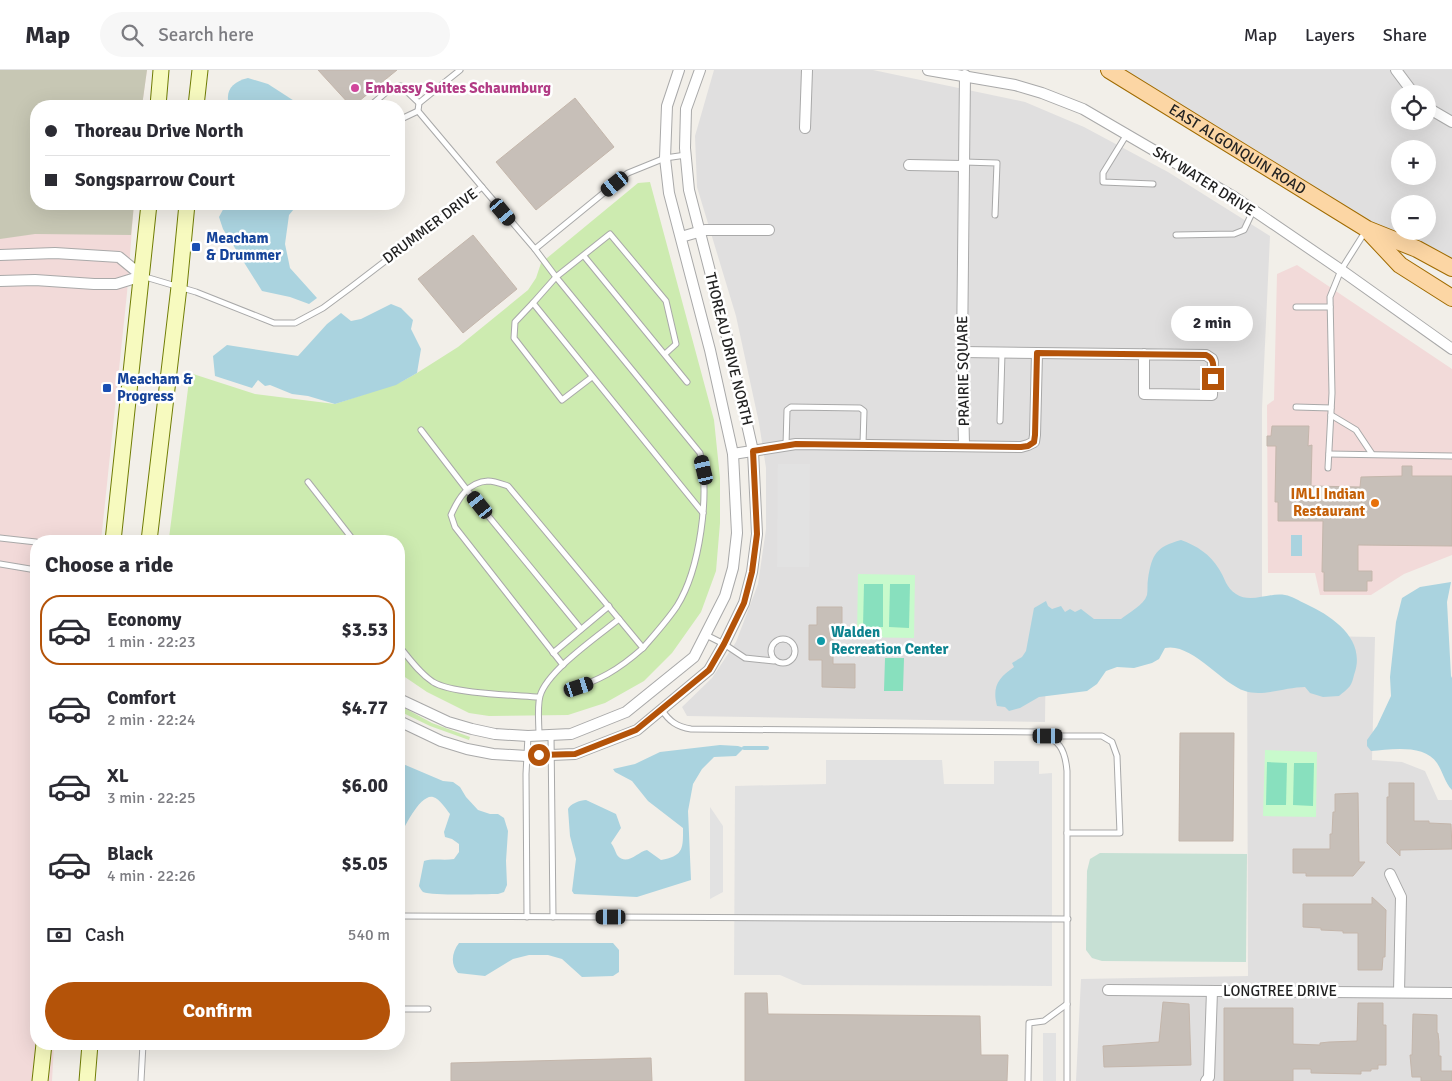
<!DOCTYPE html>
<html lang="en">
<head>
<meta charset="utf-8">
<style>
	body { margin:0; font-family:Signika,sans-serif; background:#f7f7f7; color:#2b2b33; height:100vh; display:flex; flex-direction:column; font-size:19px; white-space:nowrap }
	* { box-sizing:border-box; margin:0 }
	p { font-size:16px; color:#7c7c81 }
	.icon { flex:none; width:28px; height:28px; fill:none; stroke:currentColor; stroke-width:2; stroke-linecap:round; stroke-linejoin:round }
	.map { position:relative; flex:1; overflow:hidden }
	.details { position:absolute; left:30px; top:465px; width:375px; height:515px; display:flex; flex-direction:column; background:#fff; border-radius:20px; box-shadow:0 5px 20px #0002 }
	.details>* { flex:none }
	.guide { position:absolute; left:30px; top:30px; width:375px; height:110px; border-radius:20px; box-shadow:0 5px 20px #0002; display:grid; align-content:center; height:110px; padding:0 15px; background:#fff }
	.controls { position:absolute; left:1391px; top:15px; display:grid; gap:10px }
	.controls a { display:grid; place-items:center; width:45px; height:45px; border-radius:50%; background:#fff; box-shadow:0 5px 20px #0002; font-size:25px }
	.end { position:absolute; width:22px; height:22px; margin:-11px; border:6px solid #b45309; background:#fff; box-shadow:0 0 0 2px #fff }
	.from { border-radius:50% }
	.bubble { position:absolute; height:35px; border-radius:18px; background:#fff; box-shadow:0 5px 20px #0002; font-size:16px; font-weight:700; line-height:35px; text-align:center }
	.car { position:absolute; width:15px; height:30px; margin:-15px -8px; border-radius:6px; box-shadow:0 0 4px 1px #0007; background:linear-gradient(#222 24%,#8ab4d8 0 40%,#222 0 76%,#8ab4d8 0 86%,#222 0) }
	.guide b { display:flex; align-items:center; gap:18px; height:48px; font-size:19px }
	.guide b+b { border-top:1px solid #e1e1e2 }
	.guide i { width:12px; height:12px; background:#2b2b33 }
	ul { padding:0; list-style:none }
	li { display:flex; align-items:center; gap:15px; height:70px; margin:0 10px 8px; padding:0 5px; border:2px solid transparent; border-radius:20px }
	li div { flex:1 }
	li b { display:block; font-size:19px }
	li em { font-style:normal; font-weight:700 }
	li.selected { border-color:#b45309 }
	li>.icon { width:45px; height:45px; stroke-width:1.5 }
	h2 { padding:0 15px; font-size:22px; line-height:60px }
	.pay { display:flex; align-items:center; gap:12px; height:55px; padding:0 15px; font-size:19px }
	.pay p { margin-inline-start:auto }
	.action { display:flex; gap:10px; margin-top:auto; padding:10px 15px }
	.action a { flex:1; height:58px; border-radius:30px; background:#b45309; color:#fff; font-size:20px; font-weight:700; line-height:58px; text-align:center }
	header { display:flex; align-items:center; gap:30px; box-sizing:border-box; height:70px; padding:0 25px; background:#fff; border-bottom:1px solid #e1e1e2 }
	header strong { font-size:24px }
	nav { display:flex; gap:28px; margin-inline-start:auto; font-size:18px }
	.search { width:350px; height:45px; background:#f7f7f7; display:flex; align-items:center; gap:12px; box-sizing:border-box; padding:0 18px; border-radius:28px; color:#7c7c81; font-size:19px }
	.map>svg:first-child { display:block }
	.residential { fill:#e0dfdf; fill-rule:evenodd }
	.commercial { fill:#f2dad9 }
	.construction { fill:#c7c7b4 }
	.grass { fill:#cdebb0 }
	.wetland { fill:#c6e0d4 }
	.park { fill:#c8facc }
	.pitch { fill:#88e0be }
	.parking { fill:#e2e2e2 }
	.water { fill:#aad3df }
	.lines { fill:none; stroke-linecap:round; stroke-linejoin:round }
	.stream { stroke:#aad3df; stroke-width:4 }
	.building { fill:#c7bfb8; stroke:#c4b6ab }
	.service-casing { stroke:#a9a9a9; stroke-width:7 }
	.minor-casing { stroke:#a9a9a9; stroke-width:12 }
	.secondary-casing { stroke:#707d05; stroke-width:17 }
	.primary-casing { stroke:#a06b00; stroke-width:18 }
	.service { stroke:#fff; stroke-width:5 }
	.minor { stroke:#fff; stroke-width:10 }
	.secondary { stroke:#f7fabf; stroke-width:15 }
	.primary { stroke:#fcd6a4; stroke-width:16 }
	.route { stroke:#b45309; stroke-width:6 }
	.hotel-dot { fill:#d1479c; stroke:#fff; stroke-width:2 }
	.transit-dot { fill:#1a4fb4; stroke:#fff; stroke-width:2 }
	.food-dot { fill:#e8710a; stroke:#fff; stroke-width:2 }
	.culture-dot { fill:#0f9aa8; stroke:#fff; stroke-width:2 }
	.labels { text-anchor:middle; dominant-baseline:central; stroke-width:5; stroke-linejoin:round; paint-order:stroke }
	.hotel-label { font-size:15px; font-weight:bold; fill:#b23c85; stroke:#fff; text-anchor:start }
	.street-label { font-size:15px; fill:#222; stroke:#fff }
	.transit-label { font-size:15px; font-weight:bold; fill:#164399; stroke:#fff; text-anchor:start }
	.food-label { font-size:15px; font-weight:bold; fill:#c56008; stroke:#fff; text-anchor:end }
	.culture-label { font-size:15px; font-weight:bold; fill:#0d838f; stroke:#fff; text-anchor:start }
</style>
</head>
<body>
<header>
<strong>Map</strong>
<div class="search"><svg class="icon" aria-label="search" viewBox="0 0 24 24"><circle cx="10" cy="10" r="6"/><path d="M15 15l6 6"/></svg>Search here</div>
<nav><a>Map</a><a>Layers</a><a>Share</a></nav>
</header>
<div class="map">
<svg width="1452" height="1011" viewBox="0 0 1452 1011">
	<rect width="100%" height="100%" fill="#f2efe9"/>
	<g class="residential">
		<path d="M714,0H873L1025,32L1084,57L1168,102L1270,166L1262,339V565L1375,567L1372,690L1402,692L1425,701L1438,730H1452V1011H1076L1081,909L1248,906L1247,565H1046L1045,652L687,646L682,637L712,608L736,572L758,514L766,459V398L759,353L736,246L697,117L695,66Z"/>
		<path d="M1109,0H1452V197L1417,179ZM1400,24H1428V51H1400ZM1400,79H1428V106H1400ZM1400,134H1428V161H1400Z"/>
	</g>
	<g class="commercial">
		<path d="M0,0H147L142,36H36V134H134L127,223L101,471H36V974H54L52,1011H0Z"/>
		<path d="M1297,195L1452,299V485L1404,504L1371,525H1320L1315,503H1268L1267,335L1274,330L1277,204Z"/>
	</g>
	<path class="construction" d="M0,0H147L142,36H36V134H134L131,165L35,164L0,169Z"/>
	<g class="grass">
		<path d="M650,112L714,350L720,408V453L716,501L701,542L672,583L644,611L605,633L568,645L489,646L469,643L427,622L399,603V471H179L169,468L190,303L255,324L335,334L401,312L417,303L458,277L528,220L536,208L541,193L638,113Z"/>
		<path d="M399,635L432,653L470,667L469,670L430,656L399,641Z"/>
	</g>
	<path class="wetland" d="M1100,783L1247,784L1246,892L1102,891L1092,888L1086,880L1087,801L1090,789Z"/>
	<g class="park">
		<path d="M858,504L915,505L914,568L857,567Z"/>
		<path d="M1265,680L1317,682L1316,747L1263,746Z"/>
	</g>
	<g class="pitch">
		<path d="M864,514H883V557H863Z"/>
		<path d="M890,514H910L909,558L889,557Z"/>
		<path d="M885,588H904L903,621H884Z"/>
		<path d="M1267,692L1287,693L1286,735H1266Z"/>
		<path d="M1294,693H1314L1313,736L1293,735Z"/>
	</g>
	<g class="parking">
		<path d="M778,394H810L809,497H777Z"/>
		<path d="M826,690H942L944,714H994V691H1039V704L1052,703V916L803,915L780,905H734L735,716L826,714Z"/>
		<path d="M710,737L723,756V822L710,829Z"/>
		<rect x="1043" y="963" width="13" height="48"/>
		<rect x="187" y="974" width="36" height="4"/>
	</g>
	<g class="water">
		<path d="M248,8L268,14L302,36H229C225,20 232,12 248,8Z"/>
		<path d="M226,134H298L289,145L285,174L290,198L317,228L309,234L290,227L262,221L223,159L219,147Z"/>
		<path d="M391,234L401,238L413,250L411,259L421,279L417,303L396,315L335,334L308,326L292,324L270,315L265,316L258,310L252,318L215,306L213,286L227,275L298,286L327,254L341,243L351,251L361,249Z"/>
		<rect x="1291" y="465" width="11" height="21"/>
		<path d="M1181,470C1197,476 1210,484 1219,499C1225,508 1226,518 1236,524C1251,534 1269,522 1285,525C1292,526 1299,531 1306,534C1334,547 1367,570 1354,605C1353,609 1352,613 1350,616C1347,620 1342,623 1339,626L1323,627L1310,623L1305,617C1286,617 1263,627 1245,621C1221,613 1191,572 1165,578L1159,589L1152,593L1134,598L1117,597L1106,601L1097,614L1087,621L1039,627L1020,638L1009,641L1005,637L997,636C992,617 998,608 1014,597L1012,593L1022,587L1026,581L1034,538L1046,531L1048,536L1052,539L1061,536L1065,542L1070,539L1075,542L1081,539L1094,549H1121C1128,543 1144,535 1147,525C1148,520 1147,514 1148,509C1152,484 1156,477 1181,470Z"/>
		<path d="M1451,512L1447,532L1451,606L1452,608V720C1445,713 1443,702 1437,693C1425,674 1391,679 1371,681L1367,676V670L1377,656L1391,626L1390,607L1396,552L1402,528L1420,517Z"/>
		<path d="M720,675L738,676L744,678L736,686L714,687L702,699L693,714L688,741L691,810L637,827L574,824L572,821L576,789L570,766L568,739C570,734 580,730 586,730L616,744L621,758L611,773C614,777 615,781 617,785C627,797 637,782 647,780L661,790C684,786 683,778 683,758L648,731L632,711L615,702L613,699L635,694L660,682Z"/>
		<path d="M403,694L443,711L453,712L460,717L466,727L478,740L490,744H498L504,748L508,761L506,791L507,815L504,822L498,824C485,824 433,826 423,822C421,820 420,818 419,816L424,791C433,788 444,791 454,789L459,782V774L452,769L445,767L444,762L450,744C446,739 440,729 433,727C420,724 404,758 399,768V695Z"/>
		<path d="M459,873H613L619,880V902L613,906L582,907L562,889L548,885H529L513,889L485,906L458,903C450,894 452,882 459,873Z"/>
	</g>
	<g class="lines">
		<path class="stream" d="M744,678C752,678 759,678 767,678"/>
	</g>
	<g class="building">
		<path d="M318,0H397L353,36H351Z"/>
		<path d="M575,28L614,77L536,140L496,92Z"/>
		<path d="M473,165L517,219L463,263L418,209Z"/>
		<path d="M1272,356H1309L1308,376L1312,375L1311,416L1360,417L1361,407L1402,406V396H1412V406H1452V476L1358,475V501H1372V511H1367V521H1324V502H1322L1323,451H1278V432H1275L1276,376H1267V366H1271Z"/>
		<path d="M817,537H842V561H833V594H855V618L822,617V590H809V555H817Z"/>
		<path d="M1180,663H1234L1233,771H1179Z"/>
		<path d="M1389,713H1414V751H1429V753L1451,754L1452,779L1400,780V786L1387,773V727H1389Z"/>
		<path d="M1358,723L1359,792H1365L1353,806H1306V803H1293V779H1330V764H1332L1333,742H1335V724Z"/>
		<path d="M1372,827L1386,840L1385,887H1383L1382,900H1358V863H1343V861L1321,860V858L1303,857V834H1372Z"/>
		<path d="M745,923H767L768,944L980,946L981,985H1008L1007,1011H745Z"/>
		<path d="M1163,932L1189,934L1191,995L1104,997L1103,976L1159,972Z"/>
		<path d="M1358,933H1383V955H1386V995H1378V999H1371V1001H1361V1004L1311,1003V999H1293V1011H1224V938H1293V974L1320,975V973L1329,972L1357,971Z"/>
		<path d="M1413,944L1437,945V963H1438L1439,972V986H1441V1001H1452V1011H1421V1007H1412L1410,985H1412Z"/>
		<path d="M651,988L652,1011H451V993Z"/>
	</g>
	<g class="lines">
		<g class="service-casing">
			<g id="service">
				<path d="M460,0L419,33L418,41L482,117"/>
				<path d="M370,36L391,18L401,16L419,33"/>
				<path d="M399,50L418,41"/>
				<path d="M1127,64L1103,103V112L1153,114"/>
				<path d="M964,92L997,93L995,145"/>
				<path d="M1176,165L1234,164L1244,160L1253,141"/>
				<path d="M535,179L556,207L700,383C710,425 700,499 677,536C667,551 655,564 643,578"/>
				<path d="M584,186L687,312"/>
				<path d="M142,206L196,222L274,253H295L323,238L350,218L482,117L535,179L628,103L665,88L686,85"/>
				<path d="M533,233L515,252L514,268L562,330L592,307"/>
				<path d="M1296,237H1330"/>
				<path d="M665,284L676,274L666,231L610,164L556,207L533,233L703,443"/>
				<path d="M1296,337L1331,338"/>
				<path d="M1331,345L1356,360L1372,384"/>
				<path d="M1000,351L1002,283"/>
				<path d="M421,360L467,420L581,559"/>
				<path d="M786,375L787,340L791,337L860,338L864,341L863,374"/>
				<path d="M1329,384L1452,386"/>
				<path d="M1328,398L1332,323L1330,227L1341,200L1365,162"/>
				<path d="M308,412L354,471"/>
				<path d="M0,468L36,472"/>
				<path d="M0,494L36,500"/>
				<path d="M706,565L724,574L745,588L774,591"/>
				<circle cx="783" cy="581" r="12"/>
				<path d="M399,576C409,588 419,603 433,612C453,624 514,625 539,627"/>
				<path d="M553,583L609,536"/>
				<path d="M563,595L455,457L451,445C458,429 468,412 488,411C494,411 502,414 508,416L619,549"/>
				<path d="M662,640C669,651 677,657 691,659L1038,662C1059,670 1065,678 1067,701V1011"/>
				<path d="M539,665C539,653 537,638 540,626C547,601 598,566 619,549L643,578C617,601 600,610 567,621"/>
				<path d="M551,665L553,847"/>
				<path d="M1049,666H1102L1112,672L1117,686L1120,763H1067"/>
				<path d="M399,846L1068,849"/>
				<path d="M527,847L526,704L528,666"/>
				<path d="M399,939H428"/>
				<path d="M141,1011L143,974"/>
				<path d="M1028,1011L1029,953L1044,951L1067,934"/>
			</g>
		</g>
		<g class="minor-casing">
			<g id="minor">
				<path d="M928,0L1015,15L1042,23L1083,39L1234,127L1341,200L1452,279"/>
				<path d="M1396,0L1414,24"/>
				<path d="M1428,38L1452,52"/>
				<path d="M805,58L807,0"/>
				<path d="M909,95L963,96"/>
				<path d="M681,167L705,160H769"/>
				<path d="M0,185L55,183L119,187L142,206"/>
				<path d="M0,211L35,210L94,214H116L142,206"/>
				<path d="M962,282L1206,285L1212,289L1213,292L1212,325L1144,324V284"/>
				<path d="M964,375L962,282L965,5"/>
				<path d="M733,384L796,374L1021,377L1028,375L1034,372L1035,365L1037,283"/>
				<path d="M399,629L448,652L472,659L495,664L528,666L571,664L626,642L694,587L725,526L733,498L737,463L733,384L710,280L669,123L665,88L667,36L679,0"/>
				<path d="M399,651L441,671L467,679L493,684L527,686L575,684L637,660L709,600L724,574L744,533L752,502L757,464L753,381L729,275L689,120L685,78L686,39L700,0"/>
				<path d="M1390,804L1401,827L1399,922"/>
				<path d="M1108,920L1452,923"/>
				<path d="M1206,1011L1209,1007L1212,921"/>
			</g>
		</g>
		<g class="secondary-casing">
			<g id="secondary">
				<path d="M158,36L161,0"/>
				<path d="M196,36L200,0"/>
				<path d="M113,471L149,134"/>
				<path d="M149,471L179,217L187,134"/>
				<path d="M40,1011L44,974"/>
				<path d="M87,1011L90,974"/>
			</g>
		</g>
		<g class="primary-casing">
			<g id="primary">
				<path id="s1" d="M1109,0L1367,159L1417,179L1452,198"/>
				<path d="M1370,163L1400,195L1452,228"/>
			</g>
		</g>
		<use href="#service" class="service"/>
		<use href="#minor" class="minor"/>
		<use href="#secondary" class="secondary"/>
		<use href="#primary" class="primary"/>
	</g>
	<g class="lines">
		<path class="route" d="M539,685L575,684L636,660L709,600L724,574L744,533L752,502L757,464L753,381L796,374L1021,377L1028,376L1034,372L1035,365L1037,283L1206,285C1216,289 1213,300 1213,309"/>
	</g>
	<circle class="hotel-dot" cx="355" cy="18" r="5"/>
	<g class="transit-dot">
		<rect x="191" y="172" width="10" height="10" rx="2.5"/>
		<rect x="102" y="313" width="10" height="10" rx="2.5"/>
	</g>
	<circle class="food-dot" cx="1375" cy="433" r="5"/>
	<circle class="culture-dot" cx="821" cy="571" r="5"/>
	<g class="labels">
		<g class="hotel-label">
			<text x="365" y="18">Embassy Suites Schaumburg</text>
		</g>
		<g class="street-label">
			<text stroke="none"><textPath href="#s1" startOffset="151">EAST ALGONQUIN ROAD</textPath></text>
			<text transform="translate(1204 111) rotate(32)">SKY WATER DRIVE</text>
			<text transform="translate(430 156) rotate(-37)">DRUMMER DRIVE</text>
			<text transform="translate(729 279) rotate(76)">THOREAU DRIVE NORTH</text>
			<text transform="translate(963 301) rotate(-91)">PRAIRIE SQUARE</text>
			<text x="1280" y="921">LONGTREE DRIVE</text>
		</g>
		<g class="transit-label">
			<text x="206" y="168">Meacham<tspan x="206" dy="17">&amp; Drummer</tspan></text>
			<text x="117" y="309">Meacham &amp;<tspan x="117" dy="17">Progress</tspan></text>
		</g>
		<g class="food-label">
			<text x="1365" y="424">IMLI Indian<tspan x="1365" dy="17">Restaurant</tspan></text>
		</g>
		<g class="culture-label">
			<text x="831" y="562">Walden<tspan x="831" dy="17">Recreation Center</tspan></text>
		</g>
	</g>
</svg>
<div class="controls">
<a><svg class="icon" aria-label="locate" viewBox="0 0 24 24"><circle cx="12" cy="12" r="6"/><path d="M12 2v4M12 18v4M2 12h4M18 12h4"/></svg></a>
<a>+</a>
<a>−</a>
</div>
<i class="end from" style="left:539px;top:685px"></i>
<i class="end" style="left:1213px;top:309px"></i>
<div class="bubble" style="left:1171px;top:236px;width:82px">2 min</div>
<i class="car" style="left:615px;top:114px;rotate:231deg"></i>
<i class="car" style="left:503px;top:142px;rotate:140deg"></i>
<i class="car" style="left:704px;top:400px;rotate:347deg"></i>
<i class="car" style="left:480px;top:435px;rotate:321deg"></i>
<i class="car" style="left:579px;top:617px;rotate:72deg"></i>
<i class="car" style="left:1048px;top:666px;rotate:90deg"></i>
<i class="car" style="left:611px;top:847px;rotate:270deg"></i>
<div class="guide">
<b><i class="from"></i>Thoreau Drive North</b>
<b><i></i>Songsparrow Court</b>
</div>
<section class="details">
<h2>Choose a ride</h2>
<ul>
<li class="selected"><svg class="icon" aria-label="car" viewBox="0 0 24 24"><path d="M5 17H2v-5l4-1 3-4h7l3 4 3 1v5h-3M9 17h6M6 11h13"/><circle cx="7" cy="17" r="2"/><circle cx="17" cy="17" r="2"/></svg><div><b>Economy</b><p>1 min · 22:23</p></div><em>$3.53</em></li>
<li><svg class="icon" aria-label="car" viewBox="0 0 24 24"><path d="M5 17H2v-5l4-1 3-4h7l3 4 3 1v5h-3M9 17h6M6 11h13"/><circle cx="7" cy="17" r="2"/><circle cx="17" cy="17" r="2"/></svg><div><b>Comfort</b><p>2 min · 22:24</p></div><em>$4.77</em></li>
<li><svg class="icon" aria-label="car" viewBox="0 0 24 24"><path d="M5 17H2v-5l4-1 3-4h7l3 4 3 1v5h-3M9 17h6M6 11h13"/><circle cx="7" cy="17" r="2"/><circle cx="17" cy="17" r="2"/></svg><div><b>XL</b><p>3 min · 22:25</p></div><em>$6.00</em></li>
<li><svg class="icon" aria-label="car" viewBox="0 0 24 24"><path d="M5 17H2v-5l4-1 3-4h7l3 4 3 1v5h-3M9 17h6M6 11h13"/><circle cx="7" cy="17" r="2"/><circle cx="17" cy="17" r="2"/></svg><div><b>Black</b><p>4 min · 22:26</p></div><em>$5.05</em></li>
</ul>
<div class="pay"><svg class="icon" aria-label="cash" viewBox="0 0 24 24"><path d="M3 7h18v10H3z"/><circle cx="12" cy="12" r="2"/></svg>Cash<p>540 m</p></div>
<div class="action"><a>Confirm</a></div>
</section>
</div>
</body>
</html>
